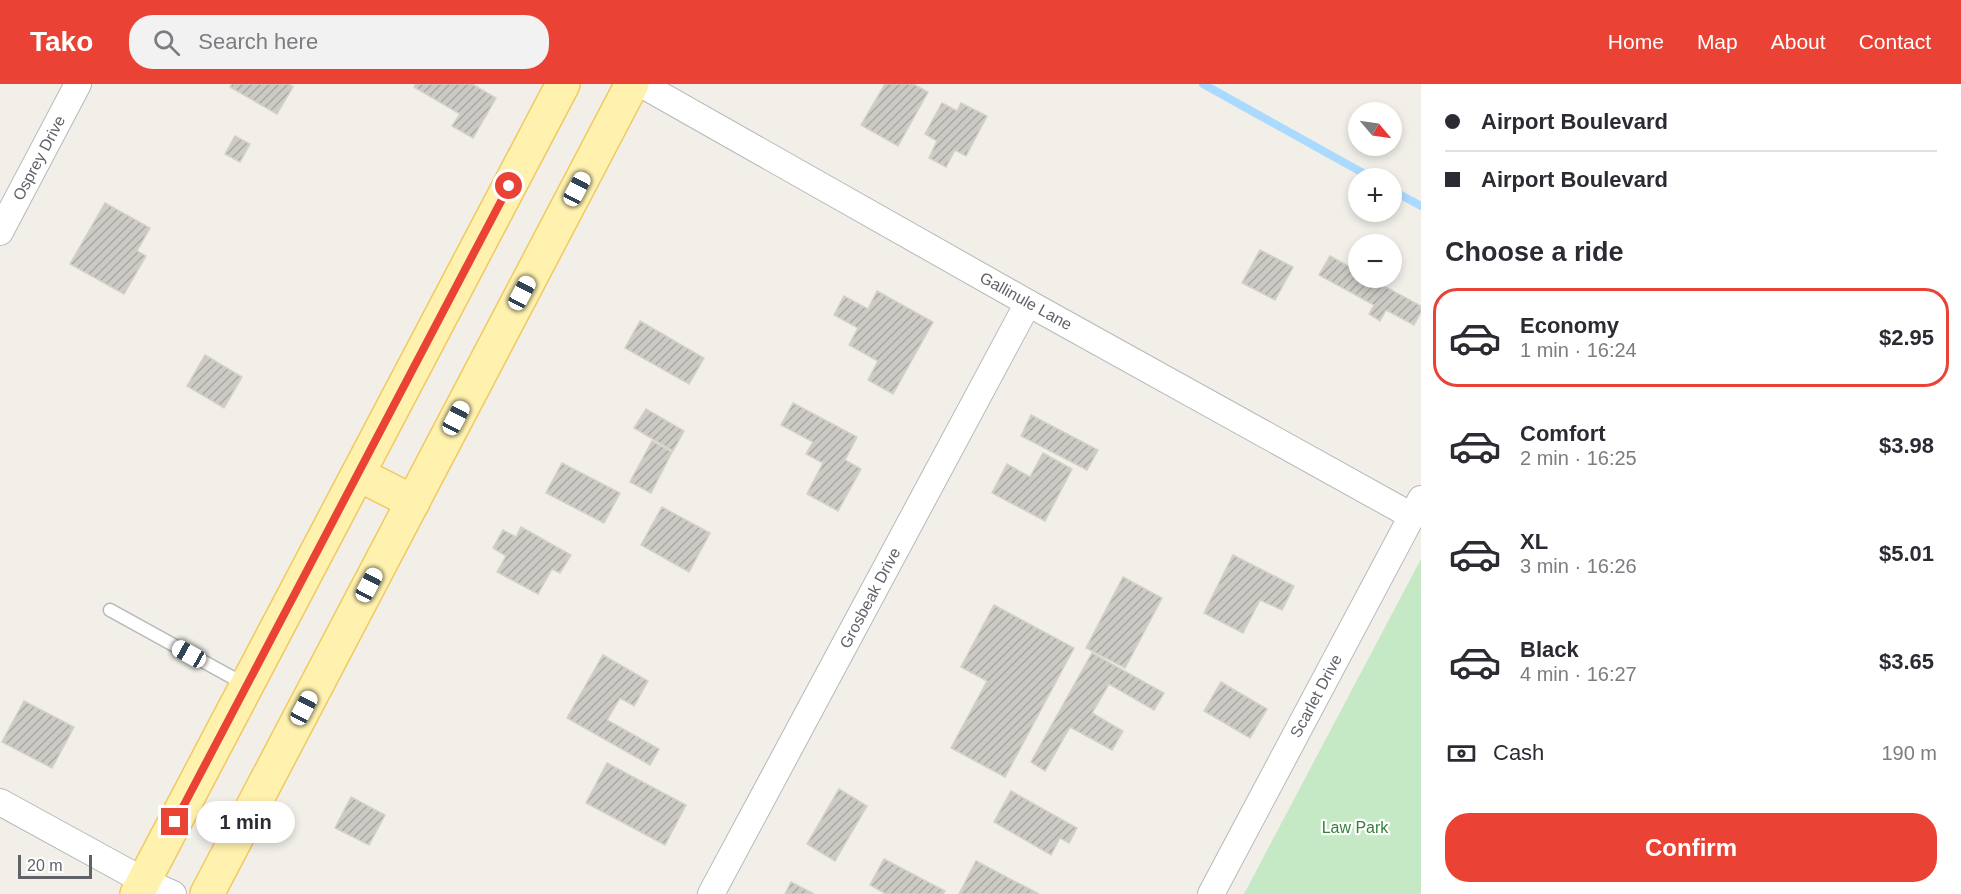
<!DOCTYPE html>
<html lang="en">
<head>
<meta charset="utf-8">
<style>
	body { margin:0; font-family:Arial,sans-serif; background:#f2f2f3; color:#2b2b33; height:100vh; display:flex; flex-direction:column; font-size:22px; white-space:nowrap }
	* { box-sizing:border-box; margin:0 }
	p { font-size:20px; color:#7c7c81 }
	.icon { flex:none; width:33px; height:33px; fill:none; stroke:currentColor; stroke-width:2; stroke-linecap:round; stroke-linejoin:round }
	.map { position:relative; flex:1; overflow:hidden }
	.side { display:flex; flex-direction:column; background:#fff; width:540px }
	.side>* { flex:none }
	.hud { display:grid; align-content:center; height:132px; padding:0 24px; background:#fff }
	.needle { width:39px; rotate:119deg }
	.controls { position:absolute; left:1348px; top:18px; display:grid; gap:12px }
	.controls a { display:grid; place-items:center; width:54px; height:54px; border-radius:50%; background:#fff; box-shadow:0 3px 9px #0003; font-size:30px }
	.scale { position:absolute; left:18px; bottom:15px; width:74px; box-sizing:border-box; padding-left:6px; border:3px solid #5f6368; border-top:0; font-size:16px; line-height:21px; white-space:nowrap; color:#5f6368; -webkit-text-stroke:4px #fff; paint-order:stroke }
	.end { position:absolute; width:27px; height:27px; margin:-14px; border:8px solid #ea4335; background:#fff; box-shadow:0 0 0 3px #fff }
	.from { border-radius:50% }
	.bubble { position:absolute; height:42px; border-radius:21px; background:#fff; box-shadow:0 3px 9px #0003; font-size:20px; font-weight:600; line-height:42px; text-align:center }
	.car { position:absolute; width:18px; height:36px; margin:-18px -9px; border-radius:8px; box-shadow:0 0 4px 2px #0007; background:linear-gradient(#fff 24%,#345 0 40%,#fff 0 76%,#345 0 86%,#fff 0) }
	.hud b { display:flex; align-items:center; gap:21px; height:57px; font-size:22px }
	.hud b+b { border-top:2px solid #e1e1e2 }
	.hud i { width:15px; height:15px; background:#2b2b33 }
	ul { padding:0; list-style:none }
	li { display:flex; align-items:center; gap:18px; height:99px; margin:0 12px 9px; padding:0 12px; border:3px solid transparent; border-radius:24px }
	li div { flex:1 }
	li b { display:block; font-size:22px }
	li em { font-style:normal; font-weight:600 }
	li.selected { border-color:#ea4335 }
	li>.icon { width:54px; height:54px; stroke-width:1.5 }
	h2 { padding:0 24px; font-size:27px; line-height:72px }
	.pay { display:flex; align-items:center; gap:15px; height:66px; padding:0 24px; font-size:22px }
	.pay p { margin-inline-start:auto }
	.cta { display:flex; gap:12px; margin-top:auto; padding:12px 24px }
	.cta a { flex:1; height:69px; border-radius:24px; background:#ea4335; color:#fff; font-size:24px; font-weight:600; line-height:69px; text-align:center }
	header { display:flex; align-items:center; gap:36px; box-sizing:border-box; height:84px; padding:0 30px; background:#ea4335; color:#fff }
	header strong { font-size:28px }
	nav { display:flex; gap:33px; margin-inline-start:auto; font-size:21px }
	.search { width:420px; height:54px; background:#f2f2f3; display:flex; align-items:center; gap:15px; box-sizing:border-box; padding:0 21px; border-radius:24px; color:#7c7c81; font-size:22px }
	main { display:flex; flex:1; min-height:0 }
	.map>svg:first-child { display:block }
	.green { fill:#c5e8c5 }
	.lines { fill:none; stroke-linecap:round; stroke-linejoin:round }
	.stream { stroke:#aadaff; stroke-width:8 }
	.building { fill:url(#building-hatch); stroke:#d6d1c6; stroke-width:1.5 }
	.service-casing { stroke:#b5b8bc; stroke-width:15 }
	.minor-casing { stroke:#b5b8bc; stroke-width:28 }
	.primary-casing { stroke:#f2c960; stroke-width:36 }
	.service { stroke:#fff; stroke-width:12 }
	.minor { stroke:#fff; stroke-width:26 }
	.primary { stroke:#fff2af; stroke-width:33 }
	.route { stroke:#ea4335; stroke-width:8 }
	.labels { text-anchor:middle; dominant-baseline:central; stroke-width:4.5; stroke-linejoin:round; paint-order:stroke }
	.street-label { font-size:16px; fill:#5f6368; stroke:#fff }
	.park-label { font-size:16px; fill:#348238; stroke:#fff }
</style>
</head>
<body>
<header>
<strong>Tako</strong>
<div class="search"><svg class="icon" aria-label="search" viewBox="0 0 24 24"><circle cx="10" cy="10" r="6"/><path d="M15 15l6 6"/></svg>Search here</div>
<nav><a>Home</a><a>Map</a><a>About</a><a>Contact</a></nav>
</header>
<main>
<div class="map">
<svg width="1421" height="810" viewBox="0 0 1421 810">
	<defs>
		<pattern id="building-hatch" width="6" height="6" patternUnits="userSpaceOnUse" patternTransform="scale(1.5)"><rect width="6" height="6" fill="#cccac5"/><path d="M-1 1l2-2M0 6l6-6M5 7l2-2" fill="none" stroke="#a9a8a4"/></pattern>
	</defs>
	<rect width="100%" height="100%" fill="#f1efe8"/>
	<path class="green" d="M1421,475V810H1244Z"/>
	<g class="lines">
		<g class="stream">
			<path d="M1203,0L1372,94"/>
			<path d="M1392,106L1421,122"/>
		</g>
	</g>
	<g class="building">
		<path d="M232,0H289L293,3L277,30L230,3Z"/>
		<path d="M416,0H472L496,14L473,54L452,42L460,30L414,3Z"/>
		<path d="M885,0H913L928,8L898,62L861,41Z"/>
		<path d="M942,19L957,27L961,19L987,32L966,72L955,66L946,83L929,74L937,57L925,50Z"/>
		<path d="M235,52L250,60L240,78L225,70Z"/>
		<path d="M105,119L150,144L137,167L146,172L124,210L70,180Z"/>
		<path d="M1260,166L1293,183L1275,216L1242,199Z"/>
		<path d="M1330,172L1359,188V194H1369L1421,222V228L1414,241L1386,226L1380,237L1369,230L1374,221L1319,191Z"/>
		<path d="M877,207L933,238L893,310L868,296L878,277L849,261L858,244L834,231L844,212L868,225Z"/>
		<path d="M640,237L704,274L689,300L625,264Z"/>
		<path d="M205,271L242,293L224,324L187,302Z"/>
		<path d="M793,319L857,353L845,376L861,385L838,427L807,410L823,379L806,370L813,358L781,341Z"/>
		<path d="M646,325L684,347L673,367L634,344Z"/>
		<path d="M1031,331L1098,366L1087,386L1021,352Z"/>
		<path d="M652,357L672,368L651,409L630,398Z"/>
		<path d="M1043,369L1072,385L1045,437L992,409L1007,380L1030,393Z"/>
		<path d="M562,379L620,409L604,439L546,409Z"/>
		<path d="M662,423L710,449L689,488L641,461Z"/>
		<path d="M521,443L571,471L560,489L552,485L538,510L497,488L506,472L493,464L503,446L516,453Z"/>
		<path d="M1233,471L1294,502L1282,526L1260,516L1243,549L1204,529Z"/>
		<path d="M1123,493L1162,514L1125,584L1086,564Z"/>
		<path d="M994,521L1074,564L1005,693L951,664L987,597L961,583Z"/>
		<path d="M1092,569L1164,609L1154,626L1109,600L1092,629L1123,647L1112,666L1070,643L1045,687L1031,678Z"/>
		<path d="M603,571L648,597L634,622L620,614L607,636L659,665L650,681L567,634Z"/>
		<path d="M1221,598L1267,625L1250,654L1204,627Z"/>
		<path d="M24,617L74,643L52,684L2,658Z"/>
		<path d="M607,679L686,721L665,761L586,719Z"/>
		<path d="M839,705L867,722L835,777L807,760Z"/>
		<path d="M1011,707L1077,744L1069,759L1060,754L1051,771L994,738Z"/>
		<path d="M351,713L385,731L369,761L335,744Z"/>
		<path d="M884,775L945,807L943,810H886L870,801Z"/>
		<path d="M976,777L1039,810H959Z"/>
		<path d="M791,798L814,810H785Z"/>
	</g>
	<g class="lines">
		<g class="service-casing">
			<path id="service" d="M110,526L246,601"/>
		</g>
		<g class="minor-casing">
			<g id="minor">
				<path d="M641,0L1028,219L1412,432"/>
				<path d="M0,148L78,0"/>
				<path d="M0,718L144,797L173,810"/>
				<path d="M711,810L1028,219"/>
				<path d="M1211,810L1421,415"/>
			</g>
		</g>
		<g class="primary-casing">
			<g id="primary">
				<path d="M358,390L413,418"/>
				<path d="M137,810L563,0"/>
				<path d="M207,810L632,0"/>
			</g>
		</g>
		<use href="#service" class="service"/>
		<use href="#minor" class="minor"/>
		<use href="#primary" class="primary"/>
	</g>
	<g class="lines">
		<path class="route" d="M175,738L509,102"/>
	</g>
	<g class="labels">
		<g class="street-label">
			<text transform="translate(39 74) rotate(-62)">Osprey Drive</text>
			<text transform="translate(1026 217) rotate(29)">Gallinule Lane</text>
			<text transform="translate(870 514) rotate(-62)">Grosbeak Drive</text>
			<text transform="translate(1316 612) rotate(-62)">Scarlet Drive</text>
		</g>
		<g class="park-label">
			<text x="1355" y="743">Law Park</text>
		</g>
	</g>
</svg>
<div class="controls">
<a><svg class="needle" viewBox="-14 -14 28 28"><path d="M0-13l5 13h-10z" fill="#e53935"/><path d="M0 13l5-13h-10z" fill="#7c7c81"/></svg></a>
<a>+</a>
<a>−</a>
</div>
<div class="scale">20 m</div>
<i class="end from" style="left:509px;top:102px"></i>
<i class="end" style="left:175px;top:738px"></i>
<div class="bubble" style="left:196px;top:717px;width:99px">1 min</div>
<i class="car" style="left:577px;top:105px;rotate:28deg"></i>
<i class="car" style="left:522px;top:209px;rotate:28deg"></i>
<i class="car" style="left:456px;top:334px;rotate:28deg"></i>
<i class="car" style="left:369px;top:501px;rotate:28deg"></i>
<i class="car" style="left:189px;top:570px;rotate:299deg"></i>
<i class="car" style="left:304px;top:624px;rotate:28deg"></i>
</div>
<section class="side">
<div class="hud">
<b><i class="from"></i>Airport Boulevard</b>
<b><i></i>Airport Boulevard</b>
</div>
<h2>Choose a ride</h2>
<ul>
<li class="selected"><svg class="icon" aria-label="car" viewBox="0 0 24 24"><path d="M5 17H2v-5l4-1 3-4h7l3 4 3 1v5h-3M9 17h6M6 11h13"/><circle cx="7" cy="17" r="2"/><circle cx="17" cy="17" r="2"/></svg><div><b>Economy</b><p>1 min · 16:24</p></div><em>$2.95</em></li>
<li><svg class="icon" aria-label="car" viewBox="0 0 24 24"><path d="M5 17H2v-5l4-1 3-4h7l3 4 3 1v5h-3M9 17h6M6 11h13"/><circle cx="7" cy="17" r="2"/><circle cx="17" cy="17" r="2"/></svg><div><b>Comfort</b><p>2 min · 16:25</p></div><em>$3.98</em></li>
<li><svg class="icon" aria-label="car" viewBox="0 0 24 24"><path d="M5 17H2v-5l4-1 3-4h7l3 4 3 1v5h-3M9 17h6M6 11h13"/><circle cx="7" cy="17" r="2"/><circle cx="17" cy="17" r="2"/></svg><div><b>XL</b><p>3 min · 16:26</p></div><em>$5.01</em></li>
<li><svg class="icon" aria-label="car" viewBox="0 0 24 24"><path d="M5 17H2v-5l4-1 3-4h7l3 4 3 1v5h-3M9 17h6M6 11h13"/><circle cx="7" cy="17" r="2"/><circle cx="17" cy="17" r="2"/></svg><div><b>Black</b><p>4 min · 16:27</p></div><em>$3.65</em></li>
</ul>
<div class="pay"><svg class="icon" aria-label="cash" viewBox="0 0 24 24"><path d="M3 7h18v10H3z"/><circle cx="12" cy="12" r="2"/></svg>Cash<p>190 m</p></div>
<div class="cta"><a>Confirm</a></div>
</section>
</main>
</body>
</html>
